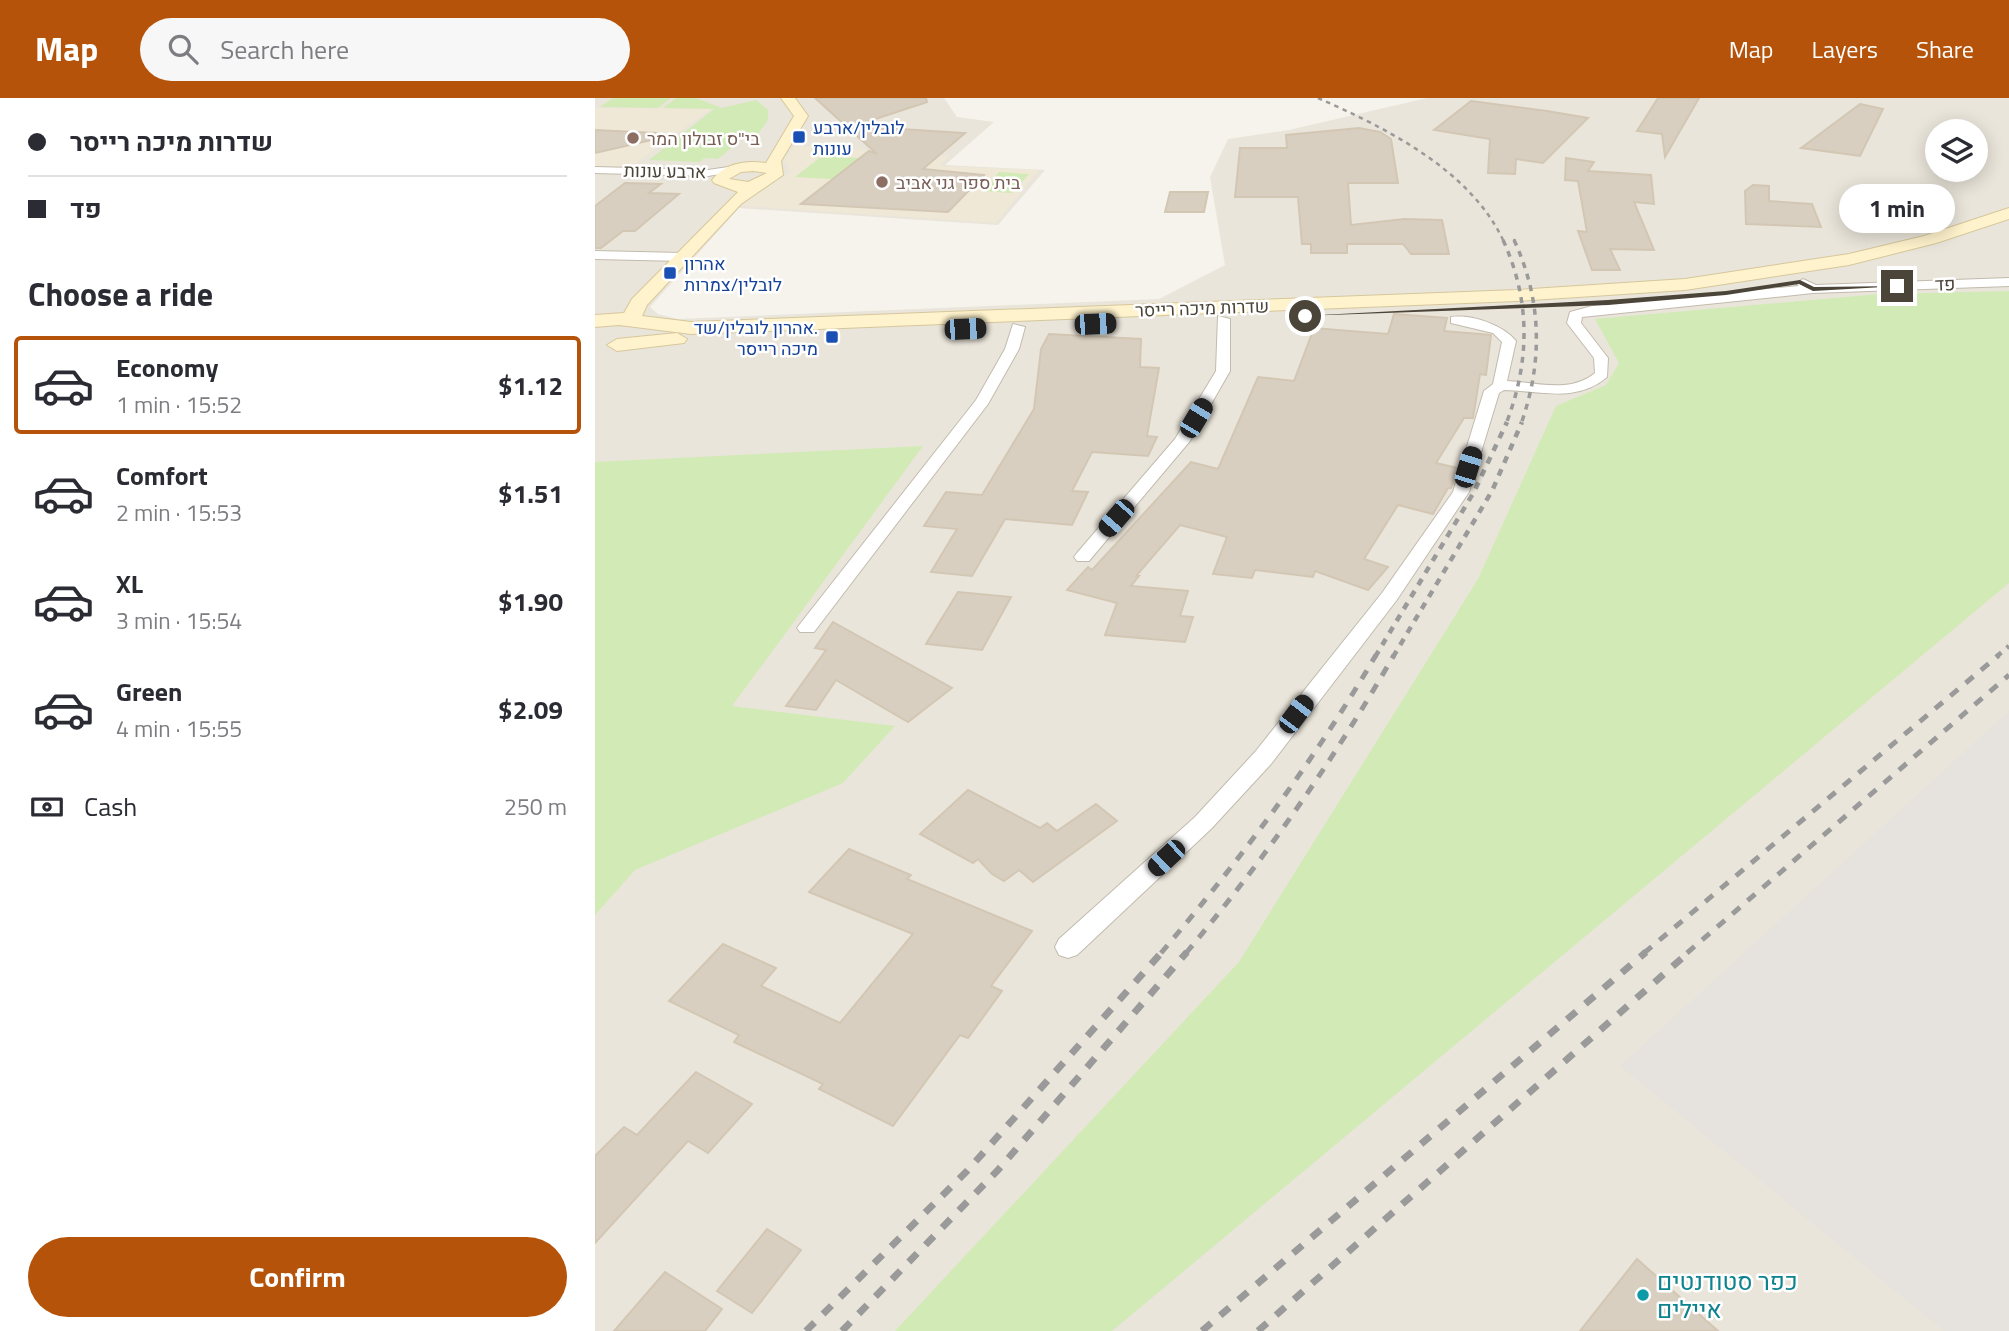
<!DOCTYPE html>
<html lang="en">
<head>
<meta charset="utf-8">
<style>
	body { margin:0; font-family:"Titillium Web",Heebo,sans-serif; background:#f7f7f7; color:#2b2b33; height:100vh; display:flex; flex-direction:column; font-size:26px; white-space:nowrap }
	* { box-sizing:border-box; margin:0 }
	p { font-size:23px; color:#7c7c81 }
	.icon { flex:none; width:38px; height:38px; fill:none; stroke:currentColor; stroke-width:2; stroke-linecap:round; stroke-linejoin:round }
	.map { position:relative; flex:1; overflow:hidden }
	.sheet { display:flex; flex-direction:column; background:#fff; width:595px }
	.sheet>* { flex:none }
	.hud { display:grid; align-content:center; height:154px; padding:0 28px; background:#fff }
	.tools { position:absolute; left:1330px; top:21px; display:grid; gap:14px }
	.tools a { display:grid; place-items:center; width:63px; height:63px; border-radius:50%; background:#fff; box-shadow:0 4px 18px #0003; font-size:35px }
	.end { position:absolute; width:32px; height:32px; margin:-16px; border:9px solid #4b4439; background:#fff; box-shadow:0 0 0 4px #fff }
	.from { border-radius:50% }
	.bubble { position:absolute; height:49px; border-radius:24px; background:#fff; box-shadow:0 4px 18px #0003; font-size:23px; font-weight:700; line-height:49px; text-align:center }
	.car { position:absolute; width:21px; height:42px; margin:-21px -10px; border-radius:9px; box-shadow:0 0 5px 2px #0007; background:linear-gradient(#222 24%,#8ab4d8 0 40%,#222 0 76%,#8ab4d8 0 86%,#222 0) }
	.hud b { display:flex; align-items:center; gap:24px; height:66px; font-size:26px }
	.hud b+b { border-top:2px solid #e1e1e2 }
	.hud i { width:18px; height:18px; background:#2b2b33 }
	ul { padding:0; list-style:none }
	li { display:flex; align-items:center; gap:21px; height:98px; margin:0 14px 10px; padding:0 14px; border:4px solid transparent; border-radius:7px }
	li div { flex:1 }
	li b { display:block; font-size:26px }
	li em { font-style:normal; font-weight:700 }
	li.active { border-color:#b45309 }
	li>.icon { width:63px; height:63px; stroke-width:1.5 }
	h2 { padding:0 28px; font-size:32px; line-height:84px }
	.pay { display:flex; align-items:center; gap:18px; height:77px; padding:0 28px; font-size:26px }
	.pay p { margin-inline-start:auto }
	.button { display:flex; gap:14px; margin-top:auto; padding:14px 28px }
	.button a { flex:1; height:80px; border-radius:42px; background:#b45309; color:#fff; font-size:28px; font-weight:700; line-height:80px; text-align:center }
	header { display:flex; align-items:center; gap:42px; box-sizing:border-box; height:98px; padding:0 35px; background:#b45309; color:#fff }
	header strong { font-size:33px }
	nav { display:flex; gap:38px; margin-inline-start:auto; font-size:24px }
	.search { width:490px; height:63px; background:#f7f7f7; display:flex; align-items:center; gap:18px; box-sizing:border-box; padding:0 24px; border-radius:38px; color:#7c7c81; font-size:26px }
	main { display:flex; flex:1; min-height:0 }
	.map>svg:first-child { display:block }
	.residential { fill:#eae5da; fill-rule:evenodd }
	.industrial { fill:#e6e2dd }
	.education { fill:#efe8d6 }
	.green { fill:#d2eab5 }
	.building { fill:#d8cfc1; stroke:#d3c7b4; stroke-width:2 }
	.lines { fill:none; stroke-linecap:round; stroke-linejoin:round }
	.street-casing { stroke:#c2bbae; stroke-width:2 }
	.secondary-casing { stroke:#d6c79b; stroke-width:2 }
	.street { fill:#fff; fill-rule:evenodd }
	.secondary { fill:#fff3cd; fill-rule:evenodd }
	.rail-far4 { stroke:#9a9a9a; stroke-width:2.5; stroke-dasharray:4.5 4.5; stroke-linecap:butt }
	.rail-far3 { stroke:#9a9a9a; stroke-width:3.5; stroke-dasharray:6 6; stroke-linecap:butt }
	.rail-far2 { stroke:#9a9a9a; stroke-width:4.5; stroke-dasharray:7 7; stroke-linecap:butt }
	.rail-far1 { stroke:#9a9a9a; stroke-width:5; stroke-dasharray:10 10; stroke-linecap:butt }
	.rail { stroke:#9a9a9a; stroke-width:7; stroke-dasharray:12 12; stroke-linecap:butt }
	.route { fill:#4b4439 }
	.transit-dot { fill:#1a4fb4; stroke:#fff; stroke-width:2.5 }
	.education-dot { fill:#8d6e63; stroke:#fff; stroke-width:2.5 }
	.culture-dot { fill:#0f9aa8; stroke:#fff; stroke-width:2.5 }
	.labels { text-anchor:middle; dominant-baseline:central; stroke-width:5; stroke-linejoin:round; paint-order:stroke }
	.far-transit-label { font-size:18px; fill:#164399; stroke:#fff; text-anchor:start }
	.far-education-label { font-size:18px; fill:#785e54; stroke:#fff; text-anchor:start }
	.far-street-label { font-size:18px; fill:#4b4439; stroke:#fff }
	.near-culture-label { font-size:24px; fill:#0d838f; stroke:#fff; text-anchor:start }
</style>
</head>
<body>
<header>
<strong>Map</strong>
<div class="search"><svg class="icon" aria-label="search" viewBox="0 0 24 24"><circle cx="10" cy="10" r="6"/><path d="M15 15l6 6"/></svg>Search here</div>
<nav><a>Map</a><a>Layers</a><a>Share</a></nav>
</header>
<main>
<section class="sheet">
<div class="hud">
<b><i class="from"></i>שדרות מיכה רייסר</b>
<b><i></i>פד</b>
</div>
<h2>Choose a ride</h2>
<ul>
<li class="active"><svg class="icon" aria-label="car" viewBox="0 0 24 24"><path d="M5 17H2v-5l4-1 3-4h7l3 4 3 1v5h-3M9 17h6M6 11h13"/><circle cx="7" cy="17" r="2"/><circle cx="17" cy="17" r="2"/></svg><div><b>Economy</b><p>1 min · 15:52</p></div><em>$1.12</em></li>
<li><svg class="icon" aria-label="car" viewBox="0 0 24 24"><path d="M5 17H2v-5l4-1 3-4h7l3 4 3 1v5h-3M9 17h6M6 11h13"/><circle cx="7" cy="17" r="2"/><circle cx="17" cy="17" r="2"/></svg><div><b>Comfort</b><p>2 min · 15:53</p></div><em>$1.51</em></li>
<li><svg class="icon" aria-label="car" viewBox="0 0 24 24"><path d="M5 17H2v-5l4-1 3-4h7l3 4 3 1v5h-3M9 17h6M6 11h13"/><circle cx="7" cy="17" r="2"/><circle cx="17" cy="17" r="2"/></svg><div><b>XL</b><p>3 min · 15:54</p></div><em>$1.90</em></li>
<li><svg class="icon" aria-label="car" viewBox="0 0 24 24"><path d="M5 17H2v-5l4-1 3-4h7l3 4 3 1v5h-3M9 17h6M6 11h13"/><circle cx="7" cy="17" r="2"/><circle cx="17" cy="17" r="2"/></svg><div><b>Green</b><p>4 min · 15:55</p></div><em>$2.09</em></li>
</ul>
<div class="pay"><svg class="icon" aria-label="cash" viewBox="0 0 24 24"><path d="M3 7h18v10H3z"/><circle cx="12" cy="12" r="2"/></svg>Cash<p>250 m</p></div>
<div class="button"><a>Confirm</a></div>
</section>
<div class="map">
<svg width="1414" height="1233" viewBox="0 0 1414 1233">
	<rect width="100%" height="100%" fill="#f6f3ec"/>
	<path class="residential" d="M0,0H349L362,19L399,24L350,67L450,72L403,127L144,110L55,209L63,216L83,221L564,201L630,167L615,79L633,41L694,32L832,0H1414V1233H0ZM1342,33H1381V72H1342Z"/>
	<path class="industrial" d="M1414,613V1233H1349L1025,968Z"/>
	<g class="education">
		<path d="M0,11L1,10L116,11L34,70L0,69Z"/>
		<path d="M200,47L354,58L344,68L444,72L401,125L147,108L161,95L194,75L193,67L188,63Z"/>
	</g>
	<g class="green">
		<path d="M18,0H76L63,10L5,9Z"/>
		<path d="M81,0H101L127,10L161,2L173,12V22L162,37H138L134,42H146L123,61L109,60L105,64L54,62L119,11L68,10Z"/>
		<path d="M227,58L297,62L272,83L200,79Z"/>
		<path d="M404,74L434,76L417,95L387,93Z"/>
		<path d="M1414,193V485L517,1233H300L644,864L883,481L961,308L1011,287L1024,265L1000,221L1285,196Z"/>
		<path d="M328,348L137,608L300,628L248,685L40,772L0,817V364Z"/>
	</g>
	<g class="building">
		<path d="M220,0H331L332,4L259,28L370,35L328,71L389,77L353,114L206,106L274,53L282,56Z"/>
		<path d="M1063,0H1104L1070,59L1067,36L1042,33Z"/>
		<path d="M876,3L952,13L993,20L948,65L921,61L920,76L893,75L895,41L839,32Z"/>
		<path d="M1265,6L1288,11L1265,58L1206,50Z"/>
		<path d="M764,30L785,34L796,41L803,85H753L756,127L809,121L847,122L854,156H816L808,146H752V155H716V146H707L703,99H640L645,50H692L691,37Z"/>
		<path d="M0,32L61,35V41L0,55Z"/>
		<path d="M971,60L999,64L993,73L1056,77L1059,106L1039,104L1059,152L1015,151L1025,172H997L983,133L992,134L983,83L970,82Z"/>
		<path d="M30,85L66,86L54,95L84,96L40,133H28L6,150H0V108Z"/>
		<path d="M1158,87L1174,88V103L1217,106L1226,129L1151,126L1150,93Z"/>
		<path d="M575,94H613L609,114H570Z"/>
		<path d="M799,216L852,220L849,233L896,237L891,277L885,276L878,320H869L841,365L863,370L856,390H853L838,416L803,407L769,461L793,469L773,492L720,473L718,479L660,472L657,480L618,476L632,439L585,427L541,478H544L536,488L593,493L585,518L598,519L590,544L510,537L522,505L472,492L493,469L497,472L596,364L623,371L663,279L699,283L719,230L793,236Z"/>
		<path d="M454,236L546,241L545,269L564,270L552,338L562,339L553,358L497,354L477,393L493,394L477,427L410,421L377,478L336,474L362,431L329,428L351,394L387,397L439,311L446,251Z"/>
		<path d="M363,494L416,499L387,552L331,546Z"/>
		<path d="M238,524L357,590L313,624L241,582L221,612L191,608L231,552L220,550Z"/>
		<path d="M373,692L445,730L452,725L462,733L501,706L522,723L438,784L424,772L409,783L397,776L383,761L378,765L325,736Z"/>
		<path d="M254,751L316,777L312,781L437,833L396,888L407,893L373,940L365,937L298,1028L224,991L228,986L139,944L144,937L74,903L128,846L181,870L166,888L245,925L318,836L214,794Z"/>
		<path d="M101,974L157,1006L113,1055L93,1043L0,1145V1058L29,1029L42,1037Z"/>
		<path d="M172,1131L206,1152L157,1215L122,1193Z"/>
		<path d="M1042,1161L1123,1233H985Z"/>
		<path d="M70,1174L127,1211L110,1233H19Z"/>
	</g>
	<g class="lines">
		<g class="street-casing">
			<g id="street">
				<path d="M140,68L145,71L144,73L113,78L0,75V69L113,72Z"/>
				<path d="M0,153L87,155L93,159L87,163L0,161Z"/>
				<path d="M1414,180V188L1218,195L987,219L986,225L1013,260L1012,279C982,305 945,293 909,292L904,295L874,394L801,503L676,666L616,731L482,857L473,860L464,857L460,849L464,841L600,719L660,654L787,495L858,394L889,293L898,286L907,244L898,235L856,225V219C877,216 908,227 921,243L912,283C941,284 975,296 1000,275L999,260L972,225L975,214L997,208L1204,188L1201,185L1208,181L1221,187Z"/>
				<path d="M623,218L635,221V273L595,343L494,463H482L479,459L482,455L580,341L621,273Z"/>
				<path d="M418,226L430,229L424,251L393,306L219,534H205L202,530L205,526L381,302L410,251Z"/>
			</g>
		</g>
		<g class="secondary-casing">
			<g id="secondary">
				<path d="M186,0H200L213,18L186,63L188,77L146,106L52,207L47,218L96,224L922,192L1090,181L1254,156L1329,138L1414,110V121L1341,145L1254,167L1090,192L922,203L96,236L24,227L0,229V217L29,215L37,201L143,94L119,85L117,82C130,65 151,62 171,65L199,18ZM158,73L172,75L153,84L134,81L146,74Z"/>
				<path d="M82,235L92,241L89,245L22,253L12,247L22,241Z"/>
			</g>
		</g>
		<use href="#street" class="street"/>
		<use href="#secondary" class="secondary"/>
		<g class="rail-far4">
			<path d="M723,0C791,30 876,72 909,144"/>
			<path d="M919,141L920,144"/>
		</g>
		<g class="rail-far3">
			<path d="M908,142C936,203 935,264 911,326"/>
			<path d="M919,142C947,202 948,264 926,326"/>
		</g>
		<g class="rail-far2">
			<path d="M780,559L879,394L912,324"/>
			<path d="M798,559L897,393L927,324"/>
			<path d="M1401,559L1414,548"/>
		</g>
		<g class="rail-far1">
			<path d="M566,855C646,761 719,663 781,557"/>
			<path d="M591,855C670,761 738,663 799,557"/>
			<path d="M1049,855L1404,557"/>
			<path d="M1092,855L1414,577"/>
		</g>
		<g class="rail">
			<path d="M211,1233L372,1073L567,854"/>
			<path d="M247,1233L403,1072L592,854"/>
			<path d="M607,1233L1051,854"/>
			<path d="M663,1233L1094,854"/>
		</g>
	</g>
	<path class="route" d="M1205,182L1219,189L1306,188L1218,193L1204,186L1131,197L1013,207L706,218L1013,202L1131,193Z"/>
	<g class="transit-dot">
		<rect x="197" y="32" width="14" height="14" rx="3.5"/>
		<rect x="68" y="168" width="14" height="14" rx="3.5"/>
		<rect x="230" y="232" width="14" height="14" rx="3.5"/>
	</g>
	<g class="education-dot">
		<circle cx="38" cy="40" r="7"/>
		<circle cx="287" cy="84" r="7"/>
	</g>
	<circle class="culture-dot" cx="1048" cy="1197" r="7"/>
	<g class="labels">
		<g class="far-transit-label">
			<text x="218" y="29">לובלין/ארבע<tspan x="218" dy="21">עונות</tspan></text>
			<text x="89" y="165">אהרון<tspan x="89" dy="21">לובלין/צמרות</tspan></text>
			<text x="223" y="229" text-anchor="end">אהרון לובלין/שד.<tspan x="223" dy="21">מיכה רייסר</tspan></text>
		</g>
		<g class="far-education-label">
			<text x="52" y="40">בי"ס זבולון המר</text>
			<text x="301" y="84">בית ספר גני אביב</text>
		</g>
		<g class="far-street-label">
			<text transform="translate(70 73) rotate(1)">ארבע עונות</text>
			<text transform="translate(1350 186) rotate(-2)">פד</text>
			<text transform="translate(607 210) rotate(-2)">שדרות מיכה רייסר</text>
		</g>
		<g class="near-culture-label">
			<text x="1062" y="1183">כפר סטודנטים<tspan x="1062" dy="28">איילים</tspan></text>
		</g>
	</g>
</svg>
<div class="tools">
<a><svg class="icon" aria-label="layers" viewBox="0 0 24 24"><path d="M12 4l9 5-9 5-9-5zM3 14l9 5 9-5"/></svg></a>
</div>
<i class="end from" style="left:710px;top:218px"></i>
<i class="end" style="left:1302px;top:188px"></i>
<div class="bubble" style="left:1244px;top:86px;width:116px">1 min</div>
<i class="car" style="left:500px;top:226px;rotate:88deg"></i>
<i class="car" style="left:370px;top:231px;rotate:88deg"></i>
<i class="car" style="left:601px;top:320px;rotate:31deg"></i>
<i class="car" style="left:873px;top:369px;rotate:17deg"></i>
<i class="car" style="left:521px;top:420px;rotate:221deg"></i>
<i class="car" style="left:701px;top:616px;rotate:37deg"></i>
<i class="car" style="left:571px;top:760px;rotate:227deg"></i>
</div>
</main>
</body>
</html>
